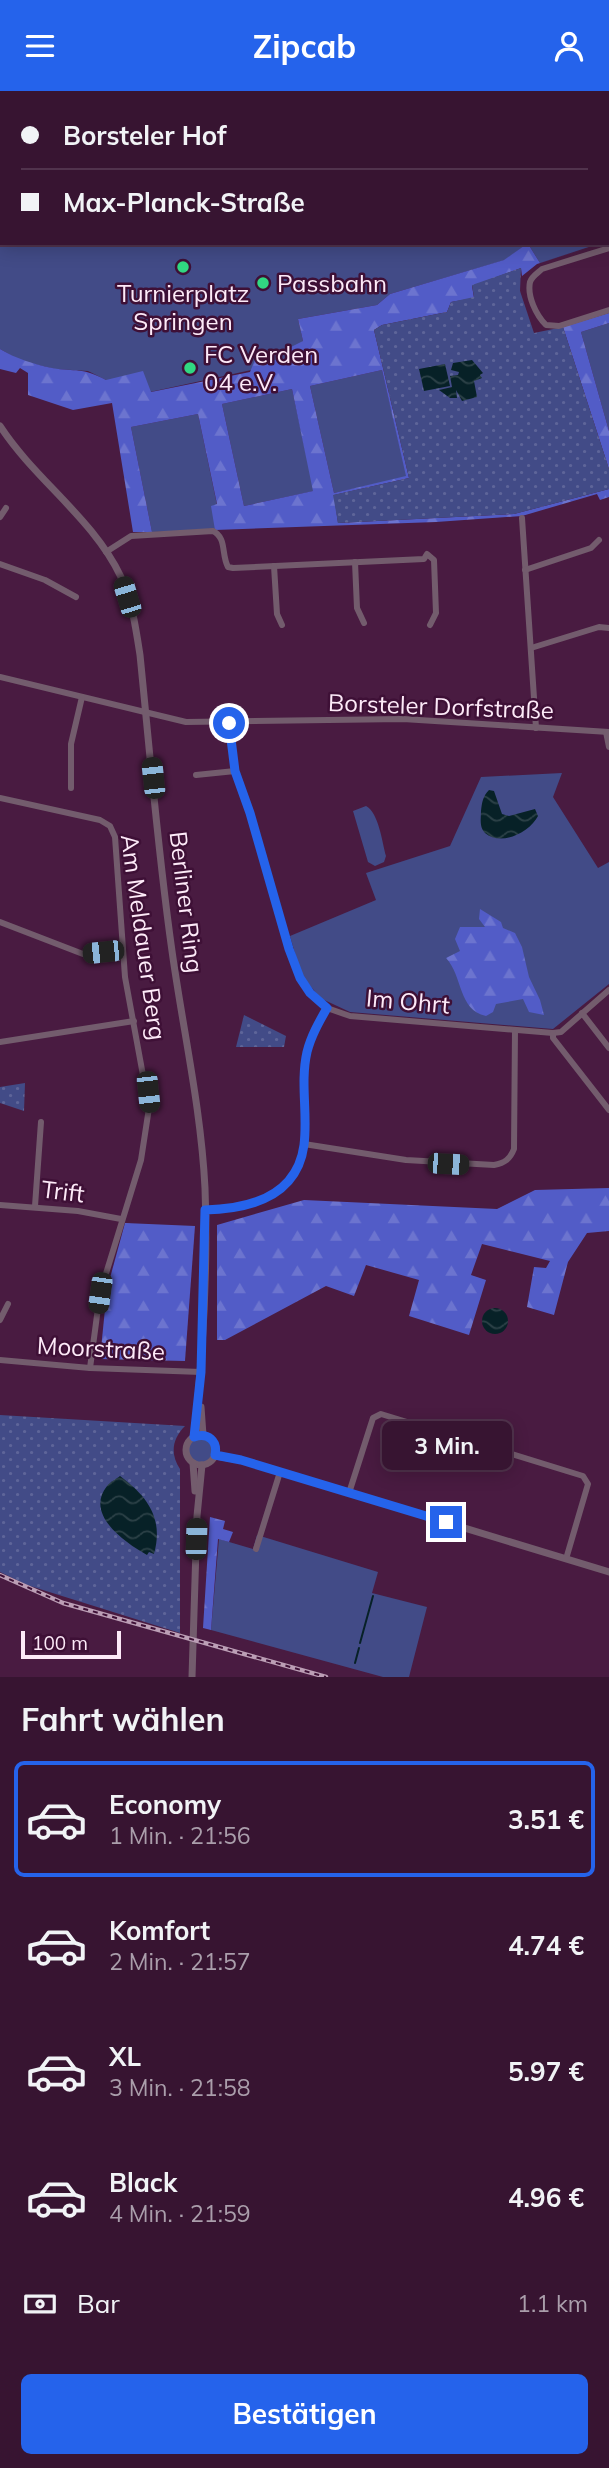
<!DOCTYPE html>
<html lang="de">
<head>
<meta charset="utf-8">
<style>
	body { margin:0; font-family:Mulish,sans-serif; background:#3e1d39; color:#f1f3f6; height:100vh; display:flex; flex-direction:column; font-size:26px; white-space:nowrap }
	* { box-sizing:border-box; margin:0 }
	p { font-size:23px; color:#aa9eab }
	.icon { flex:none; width:38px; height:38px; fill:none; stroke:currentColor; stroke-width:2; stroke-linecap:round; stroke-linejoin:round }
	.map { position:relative; height:1586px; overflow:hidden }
	.drawer { display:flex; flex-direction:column; background:#371431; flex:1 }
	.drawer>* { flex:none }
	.hud { position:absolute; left:0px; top:0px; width:609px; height:154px; box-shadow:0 4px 18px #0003,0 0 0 2px #51334d; display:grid; align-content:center; height:154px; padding:0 21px; background:#371431 }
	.scale { position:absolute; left:21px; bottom:18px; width:100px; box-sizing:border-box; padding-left:7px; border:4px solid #fdeaf8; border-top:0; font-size:19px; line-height:24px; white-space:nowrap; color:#fdeaf8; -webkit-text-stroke:5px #3e1036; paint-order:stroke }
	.end { position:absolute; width:32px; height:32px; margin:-16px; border:9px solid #2563eb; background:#fff; box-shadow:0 0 0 4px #fff }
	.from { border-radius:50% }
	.bubble { position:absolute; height:49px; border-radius:10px; background:#371431; box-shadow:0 4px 18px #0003,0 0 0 2px #51334d; font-size:23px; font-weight:700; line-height:49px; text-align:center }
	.car { position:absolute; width:21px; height:42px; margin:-21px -10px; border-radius:9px; box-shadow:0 0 5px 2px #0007; background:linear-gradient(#222 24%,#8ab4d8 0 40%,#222 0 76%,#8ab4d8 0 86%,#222 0) }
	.hud b { display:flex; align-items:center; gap:24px; height:66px; font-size:26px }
	.hud b+b { border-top:2px solid #51334d }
	.hud i { width:18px; height:18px; background:#f1f3f6 }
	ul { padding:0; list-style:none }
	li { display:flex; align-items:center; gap:21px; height:116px; margin:0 14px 10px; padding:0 7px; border:4px solid transparent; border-radius:10px }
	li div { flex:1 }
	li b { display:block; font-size:26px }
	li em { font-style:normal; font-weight:700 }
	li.active { border-color:#2563eb }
	li>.icon { width:63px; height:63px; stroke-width:1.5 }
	h2 { padding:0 21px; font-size:32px; line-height:84px }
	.pay { display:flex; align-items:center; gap:18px; height:77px; padding:0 21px; font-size:26px }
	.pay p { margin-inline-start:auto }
	.cta { display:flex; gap:14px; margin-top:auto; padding:14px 21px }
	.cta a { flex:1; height:80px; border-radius:10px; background:#2563eb; color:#fff; font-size:28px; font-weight:700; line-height:80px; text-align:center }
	header { display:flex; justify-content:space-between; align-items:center; height:91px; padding:0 21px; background:#2563eb; color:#fff; font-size:32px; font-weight:700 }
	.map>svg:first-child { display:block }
	.green { fill:#424b87 }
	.forest { fill:url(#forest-firs); fill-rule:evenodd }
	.park { fill:url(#park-dots) }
	.water { fill:url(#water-waves) }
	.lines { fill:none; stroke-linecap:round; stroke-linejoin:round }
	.stream { stroke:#072127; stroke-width:2 }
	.minor { stroke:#735c6d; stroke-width:6 }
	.tertiary { stroke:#735c6d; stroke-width:7 }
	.secondary { stroke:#987490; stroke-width:8 }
	.rail-casing { stroke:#bb9eb5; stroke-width:4.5 }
	.rail { stroke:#3e1036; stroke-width:2; stroke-dasharray:5; stroke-linecap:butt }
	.route { stroke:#2563eb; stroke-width:9 }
	.poi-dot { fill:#31d882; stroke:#3e1036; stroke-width:2.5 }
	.labels { text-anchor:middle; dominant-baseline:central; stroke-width:5; stroke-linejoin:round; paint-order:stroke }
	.poi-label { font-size:24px; fill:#fdeaf8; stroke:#3e1036; text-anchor:start }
	.street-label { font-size:24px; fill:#fdeaf8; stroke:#3e1036 }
</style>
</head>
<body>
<header><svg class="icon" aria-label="menu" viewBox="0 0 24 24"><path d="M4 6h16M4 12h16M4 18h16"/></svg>Zipcab<svg class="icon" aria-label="person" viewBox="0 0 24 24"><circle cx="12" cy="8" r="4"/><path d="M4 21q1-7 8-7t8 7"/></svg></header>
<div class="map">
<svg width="609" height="1586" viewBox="0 0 609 1586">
	<defs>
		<pattern id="forest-firs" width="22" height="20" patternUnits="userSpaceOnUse" patternTransform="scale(1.75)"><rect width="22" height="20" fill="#525cc7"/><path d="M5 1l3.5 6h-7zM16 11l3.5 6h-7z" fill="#6c74cf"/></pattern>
		<pattern id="park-dots" width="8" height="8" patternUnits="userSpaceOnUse" patternTransform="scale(1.75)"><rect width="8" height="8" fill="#424b87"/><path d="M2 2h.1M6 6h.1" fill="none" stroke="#5e6599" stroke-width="1.8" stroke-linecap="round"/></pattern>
		<pattern id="water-waves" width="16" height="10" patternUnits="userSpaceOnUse" patternTransform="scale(1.75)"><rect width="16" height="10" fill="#072127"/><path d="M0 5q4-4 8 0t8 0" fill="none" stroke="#2c4147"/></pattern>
	</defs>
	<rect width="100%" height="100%" fill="#491b41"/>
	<g class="green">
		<path d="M0,40L2,152H528L505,169L390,203L377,214L298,228L303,250L288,271L150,301L106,289L88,280L55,278L21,270L0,258Z"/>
		<path d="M534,152H601L540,172L530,156Z"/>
		<path d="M609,232V340L581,241Z"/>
		<path d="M382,279L407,386L334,402L310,295Z"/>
		<path d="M292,298L314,400L244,415L222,313Z"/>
		<path d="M198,323L217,414L215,439L152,441L131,336Z"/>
		<path d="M562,682L553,706L598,777L609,771V893L553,938L350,921L320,907L301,883L290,845L376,809L366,782L450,755L481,686Z"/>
		<path d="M366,715C379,722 382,751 386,765L384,771L375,775L368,771L353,720Z"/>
		<circle cx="201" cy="1359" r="13"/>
		<path d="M257,1444L378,1481L372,1502L427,1516L409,1586H383L211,1539L219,1448L253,1458Z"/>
	</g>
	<g class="forest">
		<path d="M528,152H534L530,156L540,172L604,152L537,173L522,185L521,177L472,195L474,207L451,211L447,221L382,234L374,239L409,387L334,404L338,432L514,423L609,398V406L600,409L597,403L522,425L436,431L215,439L211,415L217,413L198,323L131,336L152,441H133L112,312L73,319L28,304V282L20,277L16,282L0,278V258C17,268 33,273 52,277C76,281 82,276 106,289L143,280L151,301L250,281L256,266L287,271L289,257L303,250L298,228L377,214L390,203L504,169ZM382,279L406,385L334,402L310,295ZM292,298L313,400L244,415L222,313Z"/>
		<path d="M609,222V232L581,241L609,340V378L563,236Z"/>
		<path d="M480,818L501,831L503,837L515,842L522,856L529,886L540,909L544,924L529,921L523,908L496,913L493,921L486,925C458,919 463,885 446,867L460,860L455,848L460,836H485L479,828Z"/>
		<path d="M609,1097V1140L587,1142L568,1171L554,1224L527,1216L534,1176L546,1177L550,1170L482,1153L471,1184L486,1189L469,1244L409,1225L419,1189L366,1174L354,1205L326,1195L225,1249H217V1134L304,1109L497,1118L535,1099Z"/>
		<path d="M125,1132L195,1135L185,1270L100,1268L107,1198Z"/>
		<path d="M210,1426L225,1430L223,1438L233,1441L229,1451L218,1448L211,1539L203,1537Z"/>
	</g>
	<g class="park">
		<path d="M521,177L520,200L534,242L563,236L609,378V398L514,423L338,432L333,404L409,387L374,239L382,234L447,221L451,211L474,206L472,194Z"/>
		<path d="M244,924L286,945L284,956H236Z"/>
		<path d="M25,992L24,1020L0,1012V996Z"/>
		<path d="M0,1324L185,1335C172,1348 170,1363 180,1378V1542L27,1494L0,1481Z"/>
	</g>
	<g class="water">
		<path d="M472,269L483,282L480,284L482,287L474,290L477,306L462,310L456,299L457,307H450L439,299L452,296L450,285L458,284L459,281L451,279L453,272Z"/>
		<path d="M445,273L450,295L424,300L419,278Z"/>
		<path d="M489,699L494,700L502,723L509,725L535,718L538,725C530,741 501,756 485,742C479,736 481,727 481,720C482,711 483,705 489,699Z"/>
		<circle cx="495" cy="1230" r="13"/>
		<path d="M120,1385C147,1405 164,1427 154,1463L149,1461L147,1464C126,1452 84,1424 107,1395C110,1391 116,1388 120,1385Z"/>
	</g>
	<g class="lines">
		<g class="stream">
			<path d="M360,1552L373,1505"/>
			<path d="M355,1572L359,1557"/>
		</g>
		<g class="minor">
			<path d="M609,157L542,178C538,182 532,185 530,191C527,205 536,224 546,234L559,235L609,219"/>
			<path d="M0,426L6,417"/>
			<path d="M522,427L536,637"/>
			<path d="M106,461L131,445L213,440C227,447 221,463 228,476L233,477L424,468L427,463L434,469L436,522L430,534"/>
			<path d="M355,471L357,517L364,532"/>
			<path d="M0,473L45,489L76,506"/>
			<path d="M274,475L277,523L282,534"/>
			<path d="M525,479L591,457L599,449"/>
			<path d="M531,557L599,536L609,537"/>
			<path d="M0,586L186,631L403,628L609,641"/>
			<path d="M229,632L235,680L250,722L289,858L300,887L310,902L327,917L350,925L553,942L561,941L609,899"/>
			<path d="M606,641L609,656"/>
			<path d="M196,684L235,680"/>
			<path d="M71,697V653L82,606"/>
			<path d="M0,707L100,729L110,735L115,746L125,886L149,1017L141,1069L100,1202L90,1277"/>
			<path d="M0,831L83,863L123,859"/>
			<path d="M582,922L609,957"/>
			<path d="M553,942V947L609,1019"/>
			<path d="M0,951L134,930"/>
			<path d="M304,1053L406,1069L494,1074C505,1072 510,1068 514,1058L515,939"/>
			<path d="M0,1114L78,1120L121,1128"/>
			<path d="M35,1115L41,1031"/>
			<path d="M205,1119C249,1118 297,1106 304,1054C308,1023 300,992 307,961C311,945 319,931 327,917"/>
			<path d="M0,1229L8,1213"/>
			<path d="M0,1269L90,1277L201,1281"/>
			<path d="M349,1402L373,1327L381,1323L583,1385L588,1393L566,1468"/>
			<path d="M256,1458L280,1381"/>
		</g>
		<g class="tertiary">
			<path d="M0,335C35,389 93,427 121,486C132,510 136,538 140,564C150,663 158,762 172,860C183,939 201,1017 205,1097C208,1179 203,1264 194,1346"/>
			<path d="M201,1316L203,1344"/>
			<circle cx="201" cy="1359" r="15"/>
			<path d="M215,1365L241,1369L609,1481"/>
			<path d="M193,1372L195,1400"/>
			<path d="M192,1586L197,1425L202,1374"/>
		</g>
		<g class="secondary">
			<path d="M60,2L65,0"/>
			<path d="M0,26L2,25"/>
		</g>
		<g class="rail-casing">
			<path id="rail" d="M0,1484L63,1512L326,1586"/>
		</g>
		<use href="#rail" class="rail"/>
	</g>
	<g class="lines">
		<path class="route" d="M229,632L235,680L250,722L289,858L300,887L310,902L327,917C319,931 311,945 307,961C300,992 308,1023 304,1054C297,1106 249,1118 205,1119L201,1281L194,1346C208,1341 218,1350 215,1364L241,1369L446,1431"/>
	</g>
	<g class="poi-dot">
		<circle cx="183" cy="176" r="7"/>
		<circle cx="263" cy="192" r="7"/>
		<circle cx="190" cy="277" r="7"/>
	</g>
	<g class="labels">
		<g class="poi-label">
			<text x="277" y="192">Passbahn</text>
			<text x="183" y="202" text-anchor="middle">Turnierplatz<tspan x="183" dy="28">Springen</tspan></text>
			<text x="204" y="263">FC Verden<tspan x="204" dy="28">04 e.V.</tspan></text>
		</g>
		<g class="street-label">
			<text transform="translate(441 615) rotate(2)">Borsteler Dorfstraße</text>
			<text transform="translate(187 811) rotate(83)">Berliner Ring</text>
			<text transform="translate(144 846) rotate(82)">Am Meldauer Berg</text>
			<text transform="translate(408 910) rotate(5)">Im Ohrt</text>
			<text transform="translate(63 1100) rotate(7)">Trift</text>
			<text transform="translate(101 1257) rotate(3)">Moorstraße</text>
		</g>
	</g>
</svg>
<div class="scale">100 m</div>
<i class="end from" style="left:229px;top:632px"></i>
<i class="end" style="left:446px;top:1431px"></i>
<div class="bubble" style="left:382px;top:1330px;width:130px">3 Min.</div>
<i class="car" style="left:127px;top:506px;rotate:343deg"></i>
<i class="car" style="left:153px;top:687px;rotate:354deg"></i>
<i class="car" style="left:103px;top:861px;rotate:264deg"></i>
<i class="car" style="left:148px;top:1001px;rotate:174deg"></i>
<i class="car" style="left:448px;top:1073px;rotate:93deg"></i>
<i class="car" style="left:100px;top:1202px;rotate:188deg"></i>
<i class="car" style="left:196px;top:1448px;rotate:2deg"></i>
<div class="hud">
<b><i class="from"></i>Borsteler Hof</b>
<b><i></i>Max-Planck-Straße</b>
</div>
</div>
<section class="drawer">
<h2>Fahrt wählen</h2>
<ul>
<li class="active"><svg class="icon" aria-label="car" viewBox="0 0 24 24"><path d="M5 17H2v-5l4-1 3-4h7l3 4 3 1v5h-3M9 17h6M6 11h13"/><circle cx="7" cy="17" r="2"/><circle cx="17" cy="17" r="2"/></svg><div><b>Economy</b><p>1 Min. · 21:56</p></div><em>3.51 €</em></li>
<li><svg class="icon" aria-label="car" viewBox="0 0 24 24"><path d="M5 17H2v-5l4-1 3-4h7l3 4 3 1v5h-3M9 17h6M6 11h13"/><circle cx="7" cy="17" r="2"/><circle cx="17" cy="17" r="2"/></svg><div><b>Komfort</b><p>2 Min. · 21:57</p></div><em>4.74 €</em></li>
<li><svg class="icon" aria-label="car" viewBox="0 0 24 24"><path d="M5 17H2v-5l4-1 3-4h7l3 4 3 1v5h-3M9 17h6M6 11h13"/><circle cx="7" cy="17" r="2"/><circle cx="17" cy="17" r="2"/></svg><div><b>XL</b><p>3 Min. · 21:58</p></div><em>5.97 €</em></li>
<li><svg class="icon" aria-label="car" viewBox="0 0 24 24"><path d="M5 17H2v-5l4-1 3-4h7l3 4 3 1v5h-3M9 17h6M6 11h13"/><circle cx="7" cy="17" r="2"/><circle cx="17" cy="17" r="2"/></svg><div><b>Black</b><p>4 Min. · 21:59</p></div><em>4.96 €</em></li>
</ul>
<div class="pay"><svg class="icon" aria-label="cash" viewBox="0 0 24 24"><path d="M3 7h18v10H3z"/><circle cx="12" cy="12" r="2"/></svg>Bar<p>1.1 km</p></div>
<div class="cta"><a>Bestätigen</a></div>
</section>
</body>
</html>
